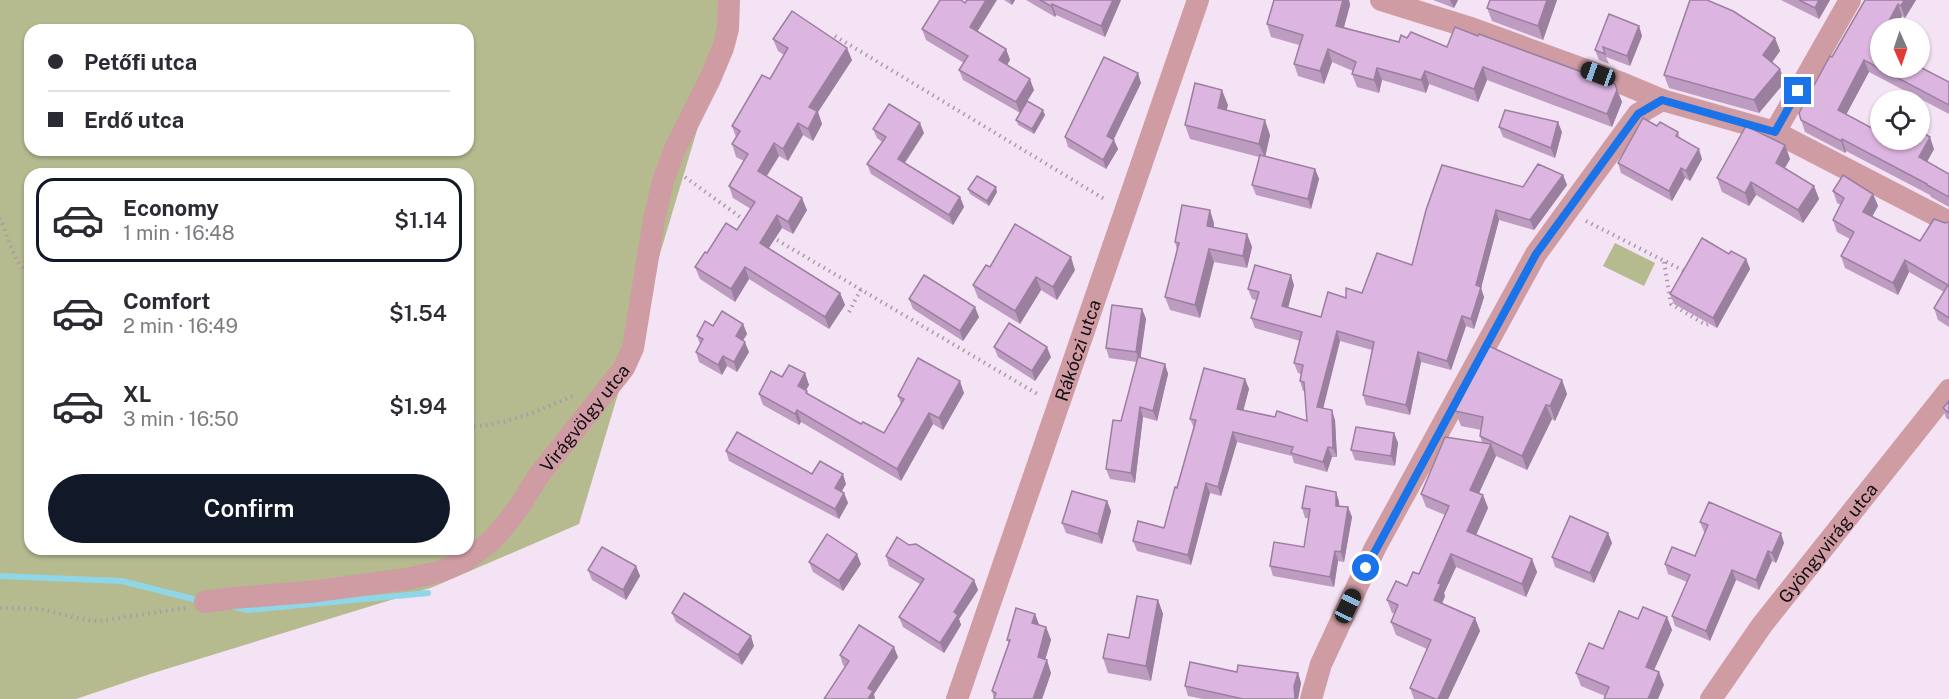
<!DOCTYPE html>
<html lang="en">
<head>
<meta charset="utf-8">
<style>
	body { margin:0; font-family:"Public Sans",sans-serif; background:#f2f2f3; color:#2b2b33; height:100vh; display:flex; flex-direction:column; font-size:22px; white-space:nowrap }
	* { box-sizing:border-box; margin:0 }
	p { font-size:20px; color:#7c7c81 }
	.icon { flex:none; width:33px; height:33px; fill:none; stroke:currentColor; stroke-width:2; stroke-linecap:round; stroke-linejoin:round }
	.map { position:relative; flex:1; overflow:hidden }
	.side { position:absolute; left:24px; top:168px; width:450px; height:387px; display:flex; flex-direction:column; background:#fff; border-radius:18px; box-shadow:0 2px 4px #0004 }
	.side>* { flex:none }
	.guide { position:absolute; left:24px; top:24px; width:450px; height:132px; border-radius:18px; box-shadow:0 2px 4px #0004; display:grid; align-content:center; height:132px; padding:0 24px; background:#fff }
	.needle { width:39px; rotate:177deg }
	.buttons { position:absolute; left:1870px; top:18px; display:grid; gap:12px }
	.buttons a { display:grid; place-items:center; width:60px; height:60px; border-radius:50%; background:#fff; box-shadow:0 2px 4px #0004; font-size:30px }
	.end { position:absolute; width:27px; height:27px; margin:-14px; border:8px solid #1a73e8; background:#fff; box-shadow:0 0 0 3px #fff }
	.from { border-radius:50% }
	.car { position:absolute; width:18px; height:36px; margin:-18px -9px; border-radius:8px; box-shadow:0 0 4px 2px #0007; background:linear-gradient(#222 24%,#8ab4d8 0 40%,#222 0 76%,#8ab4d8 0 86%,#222 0) }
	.guide b { display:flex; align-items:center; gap:21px; height:57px; font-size:22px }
	.guide b+b { border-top:2px solid #e1e1e2 }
	.guide i { width:15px; height:15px; background:#2b2b33 }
	ul { padding:10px 0 0; list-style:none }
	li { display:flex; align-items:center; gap:18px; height:84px; margin:0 12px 9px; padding:0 12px; border:3px solid transparent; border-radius:18px }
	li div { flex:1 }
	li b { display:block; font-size:22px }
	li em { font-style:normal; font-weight:600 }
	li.active { border-color:#111827 }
	li>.icon { width:54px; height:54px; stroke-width:1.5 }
	.action { display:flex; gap:12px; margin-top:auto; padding:12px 24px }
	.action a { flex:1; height:69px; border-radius:36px; background:#111827; color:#fff; font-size:24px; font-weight:600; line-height:69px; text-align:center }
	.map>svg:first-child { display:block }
	.green { fill:#b5ba8f; fill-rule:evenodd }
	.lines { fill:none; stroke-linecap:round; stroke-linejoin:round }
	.stream { stroke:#8fd6e7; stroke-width:6 }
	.path { stroke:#a99baa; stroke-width:4; stroke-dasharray:1.5 4.5; stroke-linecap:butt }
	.minor { stroke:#cf9ca3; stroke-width:22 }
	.wall { fill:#be9cc2 }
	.shaded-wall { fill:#9b7f9e }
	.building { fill:#ddb5e1; stroke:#9b7f9e; stroke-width:1.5 }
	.route { stroke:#1a73e8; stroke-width:8 }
	.labels { text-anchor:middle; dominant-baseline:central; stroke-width:4.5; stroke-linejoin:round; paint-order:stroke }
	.street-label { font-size:18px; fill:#120c12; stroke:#f4e2f5 }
</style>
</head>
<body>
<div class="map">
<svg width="1949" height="699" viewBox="0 0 1949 699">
	<rect width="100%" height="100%" fill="#f4e2f5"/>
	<g class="green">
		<path d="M0,0H736L579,524L433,587L150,674L76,699H0ZM30,30H468V150H30ZM30,174H468V549H30Z"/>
		<path d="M1615,243L1655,263L1644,286L1603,266Z"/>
	</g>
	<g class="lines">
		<g class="stream">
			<path d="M0,576L122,581L201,601"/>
			<path d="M234,607L248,610L428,593"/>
		</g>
		<g class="path">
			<path d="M835,36L1106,200"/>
			<path d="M685,177L747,222"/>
			<path d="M0,218C8,236 13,263 30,274"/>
			<path d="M1586,221L1686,272"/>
			<path d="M772,237L1039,395"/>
			<path d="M1664,262L1671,304L1706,325L1709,324"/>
			<path d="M849,312L861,289"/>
			<path d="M468,427C507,425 540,410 575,395"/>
			<path d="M0,608L41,609L86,620L98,621L186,608"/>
		</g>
		<g class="minor">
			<path d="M1381,0L1471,28L1619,82L1662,100L1775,132L1949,222"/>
			<path d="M1775,132L1850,0"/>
			<path id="s1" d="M205,602L233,598L309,592L407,579L442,571L465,561L490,542L506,524L519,507L539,475L624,368L633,348L654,220L663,181L675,149L710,79L723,48L728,29L729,0"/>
			<path id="s2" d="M957,699L1198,0"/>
			<path d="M1311,699L1321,664L1375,548L1536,254L1638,114L1662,100"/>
			<path id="s3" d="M1711,699L1762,625L1949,390"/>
		</g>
	</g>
	<g class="wall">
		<path d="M1004,0H1015L1012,5Z"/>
		<path d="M1026,0H1121L1105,37L1056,15L1055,17Z"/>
		<path d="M1274,0H1349L1350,5L1344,27L1399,42L1407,38L1615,84L1622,102L1612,127L1487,80L1478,102L1429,84L1426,93L1382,80L1379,93L1357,87L1352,74L1353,71L1332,62L1324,84L1298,76L1294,64L1299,45L1271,37L1267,24Z"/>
		<path d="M1433,0H1458L1454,8Z"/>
		<path d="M1557,0L1543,40L1492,21L1487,8Z"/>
		<path d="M1781,0H1830L1819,19Z"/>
		<path d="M1865,0H1916L1905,18L1902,16L1896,28H1881V68L1949,82V114L1869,72L1846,115L1879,132L1934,149L1927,162L1949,174V207L1931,197L1930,195L1846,151L1845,153L1805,132L1801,120L1832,57Z"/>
		<path d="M965,3L978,31L1006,49L1010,60L1007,65L1034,90L1027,101L1045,115L1034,134L1018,125L1016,120L1020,113L963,80L959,70L964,63L926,40L922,29Z"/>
		<path d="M1639,26L1642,36L1630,66L1606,57L1609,64L1599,60L1595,50Z"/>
		<path d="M1775,38L1780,51L1772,62L1785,82L1759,113L1669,88L1664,75Z"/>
		<path d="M773,39L852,60L818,112L822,124L813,141L803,135L788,161L779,156L767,176L807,210L793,234L782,228L769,248L840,293L845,305L829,329L749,279L735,302L700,279L695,267L707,253L737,230L751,209L733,198L729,186L744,161L736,157L732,144L736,137L732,126L770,79L784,55L778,51Z"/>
		<path d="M1141,83L1113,139L1118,149L1106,169L1068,147L1065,137Z"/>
		<path d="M1228,105L1226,110L1270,135L1265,156L1315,169L1319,179L1311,209L1256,195L1252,185L1259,157L1190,139L1185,125Z"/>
		<path d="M1657,126L1678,132L1680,139L1702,159L1690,181L1685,178L1672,201L1621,173L1618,163Z"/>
		<path d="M1499,127L1562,132L1555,158L1503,137Z"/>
		<path d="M873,129L924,133L905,163L960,197L964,207L953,225L871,174L867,164L882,142L877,138Z"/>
		<path d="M1785,145L1790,159L1785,168L1814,186L1819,199L1803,223L1756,195L1749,206L1722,192L1717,178Z"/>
		<path d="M1563,175L1567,185L1534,230L1499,220L1481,288L1484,297L1474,329L1466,326L1451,370L1421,362L1410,415L1366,405L1363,395L1372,350L1340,341L1323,408L1335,420L1337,457H1332L1327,472L1294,463L1292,456L1237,442L1221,496L1210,493L1191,565L1137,551L1133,541L1164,528L1194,428L1190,419L1245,379L1249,389L1243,411L1275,417L1307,421L1305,391H1303L1300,381L1301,374L1298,373L1294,363L1300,341L1255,328L1251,318L1256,300L1252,299L1248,289L1294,285L1288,307L1321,317L1346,298L1362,293L1412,265L1523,187Z"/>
		<path d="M968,189L997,192L989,206L970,194Z"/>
		<path d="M1833,191L1873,194L1878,206L1872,216L1920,241L1945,223L1949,222V327L1938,320L1934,308L1944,292L1909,272L1898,295L1845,268L1841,256L1850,239L1837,232L1833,220L1841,205L1837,203Z"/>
		<path d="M1214,223V228L1247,234L1252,247L1247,268L1214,262L1200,318L1170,310L1165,297L1177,250L1175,242Z"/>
		<path d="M1729,254L1746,259L1750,269L1717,328L1674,304L1670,294Z"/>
		<path d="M1075,270L1057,300L1041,290L1020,324L978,298L973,285Z"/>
		<path d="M909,299L979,317L963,341L913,309Z"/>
		<path d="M1142,309L1146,319L1140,358L1165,364L1168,374L1157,421L1143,417L1135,483L1110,479L1106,469L1121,421L1137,362L1109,358L1106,348Z"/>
		<path d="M743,324L747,334L743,341L749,352L737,372L727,366L722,375L699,362L696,352L700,344L697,336L713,326Z"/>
		<path d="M994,347L1051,357L1035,381L998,357Z"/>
		<path d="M805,373L809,385L806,390L809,395L861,424L884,433L901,404L898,396L964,393L943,430L933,424L901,481L801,422L799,425L763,405L759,394L782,377Z"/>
		<path d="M1562,380L1567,394L1555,421L1552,419L1527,470L1496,456L1479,493L1483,495L1488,508L1476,535L1532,559L1537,572L1526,597L1456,567L1444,593L1445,596L1442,604L1475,618L1480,631L1448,699H1414L1410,688L1427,649L1396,635L1391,622L1395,614L1392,613L1387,600L1407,586L1419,574L1445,515L1426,507L1421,494L1482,442L1480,436L1481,430L1461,426L1455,411Z"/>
		<path d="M1949,401V420L1946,418L1943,408Z"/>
		<path d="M1394,433L1398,443L1395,466L1355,460L1351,450Z"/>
		<path d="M726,451L846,484L842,491L844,493L848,503L839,519L729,461Z"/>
		<path d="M1336,492L1339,502V506L1348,507L1352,517L1344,562L1338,561L1334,587L1273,576L1270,566L1304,547L1309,518H1305L1302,508Z"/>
		<path d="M1107,501L1111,511L1102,544L1066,533L1062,523Z"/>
		<path d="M1700,522L1784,543L1776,563L1772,561L1759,590L1736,580L1710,641L1675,626L1672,616L1687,582L1668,574L1665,564L1695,556L1705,533L1704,532Z"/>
		<path d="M1608,533L1612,543L1594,583L1555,567L1552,557Z"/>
		<path d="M909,545L974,580L978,590L959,619L961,625L944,653L903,627L899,617L920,584L889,566L886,556Z"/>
		<path d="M809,562L861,564L843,591L813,572Z"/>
		<path d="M636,566L640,576L626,600L592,580L588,570Z"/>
		<path d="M1158,600L1163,614L1151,681L1108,673L1103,658L1129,638Z"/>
		<path d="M672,613L754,646L742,665L676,622Z"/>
		<path d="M1035,614L1039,625L1046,627L1051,640L1045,660L1051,673L1042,699H994L992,691L1009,643L1007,640Z"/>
		<path d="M1667,617L1672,630L1654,670L1664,685L1605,696L1581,686L1576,673L1638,619Z"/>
		<path d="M840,655L898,657L874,694L843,665Z"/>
		<path d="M1298,673L1301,683L1298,699H1203L1188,696L1185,686Z"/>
	</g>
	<g class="shaded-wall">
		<path d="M986,0H997L974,37L970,27Z"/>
		<path d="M1010,0H1015L1012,5Z"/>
		<path d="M1113,0H1121L1105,37L1101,26Z"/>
		<path d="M1343,0H1349L1350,5L1341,38L1336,26Z"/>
		<path d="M1450,0H1458L1454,8Z"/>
		<path d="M1547,0H1557L1543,40L1538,26Z"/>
		<path d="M1819,0H1830L1819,19L1815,8Z"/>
		<path d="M1904,0H1916L1905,18L1901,6Z"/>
		<path d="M1052,4L1056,15L1055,17L1051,6Z"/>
		<path d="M1898,4L1902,16L1896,28H1885Z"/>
		<path d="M1639,26L1642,36L1630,66L1627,56Z"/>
		<path d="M1775,38L1780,51L1768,68L1763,55Z"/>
		<path d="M847,48L852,60L818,112L822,124L813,141L808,129L809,107Z"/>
		<path d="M1006,49L1010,60L1003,71L999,60Z"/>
		<path d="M1328,49L1332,62L1324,84L1320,71Z"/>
		<path d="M1864,60L1869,72L1842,122L1838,110Z"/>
		<path d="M1483,67L1487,80L1478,102L1474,89Z"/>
		<path d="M1377,68L1382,80L1379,93L1374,80Z"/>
		<path d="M1780,69L1785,82L1759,113L1754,100Z"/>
		<path d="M1425,71L1429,84L1426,93L1421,80Z"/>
		<path d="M1138,73L1141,83L1111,145L1107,136Z"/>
		<path d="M1030,79L1034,90L1020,113L1016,102Z"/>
		<path d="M1222,90L1228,105L1223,123L1218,108Z"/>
		<path d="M1617,90L1622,102L1612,127L1607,114Z"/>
		<path d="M1043,110L1045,115L1034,134L1032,129Z"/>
		<path d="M1265,120L1270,135L1265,158L1259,144Z"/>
		<path d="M1558,122L1562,132L1555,158L1551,148Z"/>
		<path d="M798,123L803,135L788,161L783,149Z"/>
		<path d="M920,123L924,133L901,168L898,159Z"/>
		<path d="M1930,137L1934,149L1923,169L1919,157Z"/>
		<path d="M1842,139L1846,151L1845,153L1841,141Z"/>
		<path d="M1114,140L1118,149L1106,169L1103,160Z"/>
		<path d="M774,143L779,156L762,183L758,171Z"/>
		<path d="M1785,145L1790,159L1780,176L1776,163Z"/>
		<path d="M1699,149L1702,159L1690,181L1686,171Z"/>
		<path d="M1681,168L1685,178L1672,201L1669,191Z"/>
		<path d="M1315,169L1319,179L1311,209L1308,199Z"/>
		<path d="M1563,175L1567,185L1534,230L1530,220Z"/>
		<path d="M1751,182L1756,195L1749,206L1745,193Z"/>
		<path d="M1814,186L1819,199L1803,223L1798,210Z"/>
		<path d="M996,187L997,192L989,206L987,201Z"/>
		<path d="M1873,194L1878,206L1868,224L1863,212Z"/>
		<path d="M960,197L964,207L953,225L949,215Z"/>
		<path d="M802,198L807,210L793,234L788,222Z"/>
		<path d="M1210,210L1214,223L1211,239L1207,226Z"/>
		<path d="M1496,210L1499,220L1481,288L1484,297L1474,329L1471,319L1476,285Z"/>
		<path d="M777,215L782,228L764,255L760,243Z"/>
		<path d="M1247,234L1252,247L1247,268L1243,256Z"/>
		<path d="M1209,249L1214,262L1200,318L1195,305Z"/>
		<path d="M1071,257L1075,270L1057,300L1053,287Z"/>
		<path d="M1746,259L1750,269L1717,328L1713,318Z"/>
		<path d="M1905,260L1909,272L1898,295L1893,283Z"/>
		<path d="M745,267L749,279L735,302L731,289Z"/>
		<path d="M1291,275L1294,285L1286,316L1282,306Z"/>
		<path d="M1036,277L1041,290L1020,324L1015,311Z"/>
		<path d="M840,293L845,305L829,329L825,317Z"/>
		<path d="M975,307L979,317L963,341L960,331Z"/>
		<path d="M1142,309L1146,319L1140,362L1136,352Z"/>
		<path d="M1462,316L1466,326L1451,370L1447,361Z"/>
		<path d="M743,324L747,334L739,346L736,336Z"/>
		<path d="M1337,331L1340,341L1321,417L1317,407Z"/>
		<path d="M745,342L749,352L737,372L734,362Z"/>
		<path d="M1047,347L1051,357L1035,381L1032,371Z"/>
		<path d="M1418,352L1421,362L1410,415L1406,405Z"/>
		<path d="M723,356L727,366L722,375L718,365Z"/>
		<path d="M1165,364L1168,374L1157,421L1153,411Z"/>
		<path d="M805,373L809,385L802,397L798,386Z"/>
		<path d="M1245,379L1249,389L1241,419L1237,409Z"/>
		<path d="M1562,380L1567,394L1555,421L1550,406Z"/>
		<path d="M960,381L964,393L943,430L939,418Z"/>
		<path d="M1546,405L1552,419L1527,470L1522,456Z"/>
		<path d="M1140,407L1143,417L1135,483L1131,473Z"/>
		<path d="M797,410L801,422L799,425L795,414Z"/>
		<path d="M1332,410L1335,420L1337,457L1333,448Z"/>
		<path d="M929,413L933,424L901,481L897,469Z"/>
		<path d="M1233,432L1237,442L1221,496L1218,487Z"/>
		<path d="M1394,433L1398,443L1395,466L1391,456Z"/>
		<path d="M1491,444L1496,456L1475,502L1470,490Z"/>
		<path d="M1328,447L1332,457L1327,472L1323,462Z"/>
		<path d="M843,474L846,484L838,497L835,488Z"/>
		<path d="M1206,483L1210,493L1191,565L1188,555Z"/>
		<path d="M1336,492L1339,502L1340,516L1336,506Z"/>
		<path d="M844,493L848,503L839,519L835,509Z"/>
		<path d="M1483,495L1488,508L1472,544L1467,531Z"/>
		<path d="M1107,501L1111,511L1102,544L1098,534Z"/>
		<path d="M1348,507L1352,517L1344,562L1341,552Z"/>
		<path d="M1608,533L1612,543L1594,583L1590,573Z"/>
		<path d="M1781,533L1784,543L1776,563L1772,553Z"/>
		<path d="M1335,551L1338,561L1334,587L1330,577Z"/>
		<path d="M1768,551L1772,561L1759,590L1756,580Z"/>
		<path d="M857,554L861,564L843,591L839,581Z"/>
		<path d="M1451,554L1456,567L1444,593L1445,596L1438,613L1434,600L1438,583Z"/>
		<path d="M1532,559L1537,572L1526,597L1522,584Z"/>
		<path d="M636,566L640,576L626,600L623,590Z"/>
		<path d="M1732,570L1736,580L1710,641L1706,631Z"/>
		<path d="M974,580L978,590L959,619L961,625L944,653L940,643L954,612Z"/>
		<path d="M1158,600L1163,614L1151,681L1146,666Z"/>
		<path d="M1035,614L1040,627L1032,623Z"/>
		<path d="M1667,617L1672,630L1650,679L1646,667Z"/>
		<path d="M1475,618L1480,631L1448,699H1438Z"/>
		<path d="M1046,627L1051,640L1042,670L1038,657Z"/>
		<path d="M751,636L754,646L742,665L738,655Z"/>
		<path d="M894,647L898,657L874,694L875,699H868V688Z"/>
		<path d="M1047,660L1051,673L1042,699H1033Z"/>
		<path d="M1659,672L1664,685L1658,699H1648Z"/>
		<path d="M1298,673L1301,683L1298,699H1295L1294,686Z"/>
	</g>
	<g class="building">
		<path d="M940,0H961L965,3L967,0H986L970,27L1006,49L999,60L1030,79L1016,102L959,70L968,56L922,29Z"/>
		<path d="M1040,0H1113L1101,26L1052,4L1051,6Z"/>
		<path d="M1274,0H1343L1336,26L1399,42L1401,35L1407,38L1411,32L1447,47L1455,27L1478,36L1479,34L1609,82L1615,84L1617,90L1607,114L1483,67L1474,89L1425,71L1421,80L1377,68L1374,80L1352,74L1356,62L1328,49L1320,71L1294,64L1303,35L1267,24Z"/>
		<path d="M1490,0H1547L1538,26L1487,8Z"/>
		<path d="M1690,0H1707L1733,11L1775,38L1763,55L1780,69L1754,100L1664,75Z"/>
		<path d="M1799,0H1819L1815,8Z"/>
		<path d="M1865,0H1904L1901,6L1898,4L1885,28H1881V35L1879,39L1881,40V68H1920V67L1949,82V105L1864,60L1838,110L1879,132L1881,128V140H1920V131L1930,137L1919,157L1949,174V197L1927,185V184L1842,139L1841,141L1801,120L1799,113L1830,56L1832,57Z"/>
		<path d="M792,11L847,48L809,107L817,111L808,129L798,123L783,149L774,143L758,171L802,198L788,222L777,215L760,243L840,293L825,317L745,267L731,289L695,267L705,252L707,253L726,223L737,230L755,202L729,186L748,154L732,144L740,131L732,126L762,75L770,79L788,48L773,39Z"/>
		<path d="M1609,14L1639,26L1627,56L1603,47L1605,54L1595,50Z"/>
		<path d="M1104,57L1138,73L1107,136L1114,140L1103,160L1065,137Z"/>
		<path d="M1195,83L1222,90L1218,108L1265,120L1259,144L1185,125Z"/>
		<path d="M1027,101L1043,110L1032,129L1016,120Z"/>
		<path d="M889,104L920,123L898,159L960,197L949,215L867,164L886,137L873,129Z"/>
		<path d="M1505,110L1558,122L1551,148L1499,127Z"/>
		<path d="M1643,118L1657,126L1660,122L1678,132L1676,136L1699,149L1686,171L1681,168L1669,191L1618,163Z"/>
		<path d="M1746,126L1785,145L1776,163L1814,186L1798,210L1751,182L1745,193L1717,178Z"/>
		<path d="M1260,155L1315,169L1308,199L1252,185Z"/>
		<path d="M1538,164L1563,175L1530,220L1496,210L1476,285L1481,287L1471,319L1462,316L1447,361L1418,352L1406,405L1363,395L1374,342L1337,331L1317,407L1332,410L1333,448L1328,447L1323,462L1291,453L1293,447L1233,432L1218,487L1206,483L1188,555L1133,541L1138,521L1164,528L1175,487L1177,488L1196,420L1190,419L1204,368L1245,379L1237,409L1275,417L1277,411L1307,421L1304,382L1300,381L1303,365L1294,363L1302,332L1251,318L1259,292L1248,289L1255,265L1291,275L1282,306L1321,317L1328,292L1346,298V288L1362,293L1377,253L1412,265L1426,210L1442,165L1523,187Z"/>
		<path d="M1843,175L1873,194L1863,212L1920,241L1934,219L1945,223L1949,222V318L1934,308L1948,285L1905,260L1893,283L1841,256L1854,232L1833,220L1844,198L1833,191Z"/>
		<path d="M977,176L996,187L987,201L968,189Z"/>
		<path d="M1182,205L1210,210L1207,226L1247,234L1243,256L1209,249L1195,305L1165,297L1179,243L1175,242Z"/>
		<path d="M1015,224L1071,257L1053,287L1036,277L1015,311L973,285L986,265L990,267Z"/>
		<path d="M1702,238L1729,254L1731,251L1746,259L1713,318L1670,294Z"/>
		<path d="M924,275L975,307L960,331L909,299Z"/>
		<path d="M1112,305L1142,309L1136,352L1106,348Z"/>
		<path d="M722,311L743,324L736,336L745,342L734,362L723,356L718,365L696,352L703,339L697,336L705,321L713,326Z"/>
		<path d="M1009,323L1047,347L1032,371L994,347Z"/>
		<path d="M1489,346L1562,380L1550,406L1546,405L1522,456L1480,436L1483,417L1455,411Z"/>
		<path d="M1138,357L1165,364L1153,411L1140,407L1131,473L1106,469L1113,420L1121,421Z"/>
		<path d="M918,358L960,381L939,418L929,413L897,469L797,410L795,414L759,394L771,371L782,377L789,365L805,373L798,386L807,391L806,393L861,424L863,422L884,433L904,399L898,396Z"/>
		<path d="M1949,401V413L1943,408Z"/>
		<path d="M1356,427L1394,433L1391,456L1351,450Z"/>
		<path d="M737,432L812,474L820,461L843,474L835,488L844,493L835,509L726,451Z"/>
		<path d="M1445,437L1491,444L1470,490L1483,495L1467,531L1532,559L1522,584L1451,554L1438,583L1441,584L1434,600L1475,618L1438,699H1435L1410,688L1431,640L1391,622L1398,605L1387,600L1396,581L1407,586L1413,572L1419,574L1449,506L1421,494Z"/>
		<path d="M1306,486L1336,492V506L1348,507L1341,552L1335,551L1330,577L1270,566L1274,542L1304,547L1310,509L1302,508Z"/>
		<path d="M1072,491L1107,501L1098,534L1062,523Z"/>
		<path d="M1709,502L1781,533L1772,553L1768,551L1756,580L1732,570L1706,631L1672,616L1690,575L1665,564L1672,547L1695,556L1708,525L1700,522Z"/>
		<path d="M1570,516L1608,533L1590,573L1552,557Z"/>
		<path d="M827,534L857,554L839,581L809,562Z"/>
		<path d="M897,537L909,545L916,544L974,580L954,612L958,615L940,643L899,617L924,579L886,556Z"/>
		<path d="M602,547L636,566L623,590L588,570Z"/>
		<path d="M684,593L751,636L738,655L672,613Z"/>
		<path d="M1137,596L1158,600L1146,666L1103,658L1108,634L1129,638Z"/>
		<path d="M1643,607L1667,617L1646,667L1659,672L1648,699H1604L1609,687L1576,673L1589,643L1603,649L1619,611L1638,619Z"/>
		<path d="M1016,608L1035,614L1032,623L1046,627L1038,657L1047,660L1033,699H994L996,693L992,691L1010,640H1007Z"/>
		<path d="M859,625L894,647L868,688L873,691L868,699H824L849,661L840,655Z"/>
		<path d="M1190,662L1237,672L1238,665L1298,673L1294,686L1295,699H1243L1185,686Z"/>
	</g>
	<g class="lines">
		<path class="route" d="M1366,568L1536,254L1638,114L1662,100L1775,132L1798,91"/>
	</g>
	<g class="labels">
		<g class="street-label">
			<text stroke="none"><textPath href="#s2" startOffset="369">Rákóczi utca</textPath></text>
			<text stroke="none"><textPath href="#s1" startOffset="452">Virágvölgy utca</textPath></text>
			<text stroke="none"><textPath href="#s3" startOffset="195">Gyöngyvirág utca</textPath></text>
		</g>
	</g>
</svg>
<div class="buttons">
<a><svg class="needle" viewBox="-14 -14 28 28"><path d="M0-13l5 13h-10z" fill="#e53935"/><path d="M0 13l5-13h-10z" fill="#7c7c81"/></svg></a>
<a><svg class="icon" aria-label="locate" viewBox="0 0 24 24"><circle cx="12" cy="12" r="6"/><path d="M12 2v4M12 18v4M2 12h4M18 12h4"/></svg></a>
</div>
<i class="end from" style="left:1366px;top:568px"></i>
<i class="end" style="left:1798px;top:91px"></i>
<i class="car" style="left:1598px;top:74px;rotate:290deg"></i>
<i class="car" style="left:1348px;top:606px;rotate:25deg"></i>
<div class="guide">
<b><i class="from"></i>Petőfi utca</b>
<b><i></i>Erdő utca</b>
</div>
<section class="side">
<ul>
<li class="active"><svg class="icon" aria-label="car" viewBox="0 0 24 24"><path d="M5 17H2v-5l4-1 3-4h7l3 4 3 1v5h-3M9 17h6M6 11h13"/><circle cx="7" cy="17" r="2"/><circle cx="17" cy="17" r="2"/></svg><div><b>Economy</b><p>1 min · 16:48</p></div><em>$1.14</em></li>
<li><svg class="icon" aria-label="car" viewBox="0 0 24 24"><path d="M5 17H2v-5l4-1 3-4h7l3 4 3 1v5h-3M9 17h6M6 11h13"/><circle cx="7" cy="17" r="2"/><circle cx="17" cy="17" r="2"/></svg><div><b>Comfort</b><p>2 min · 16:49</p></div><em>$1.54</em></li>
<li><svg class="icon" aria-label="car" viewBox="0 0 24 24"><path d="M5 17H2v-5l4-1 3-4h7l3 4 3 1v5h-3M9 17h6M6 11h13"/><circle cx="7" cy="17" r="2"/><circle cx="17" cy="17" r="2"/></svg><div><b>XL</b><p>3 min · 16:50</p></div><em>$1.94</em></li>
</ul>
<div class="action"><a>Confirm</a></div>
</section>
</div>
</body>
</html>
